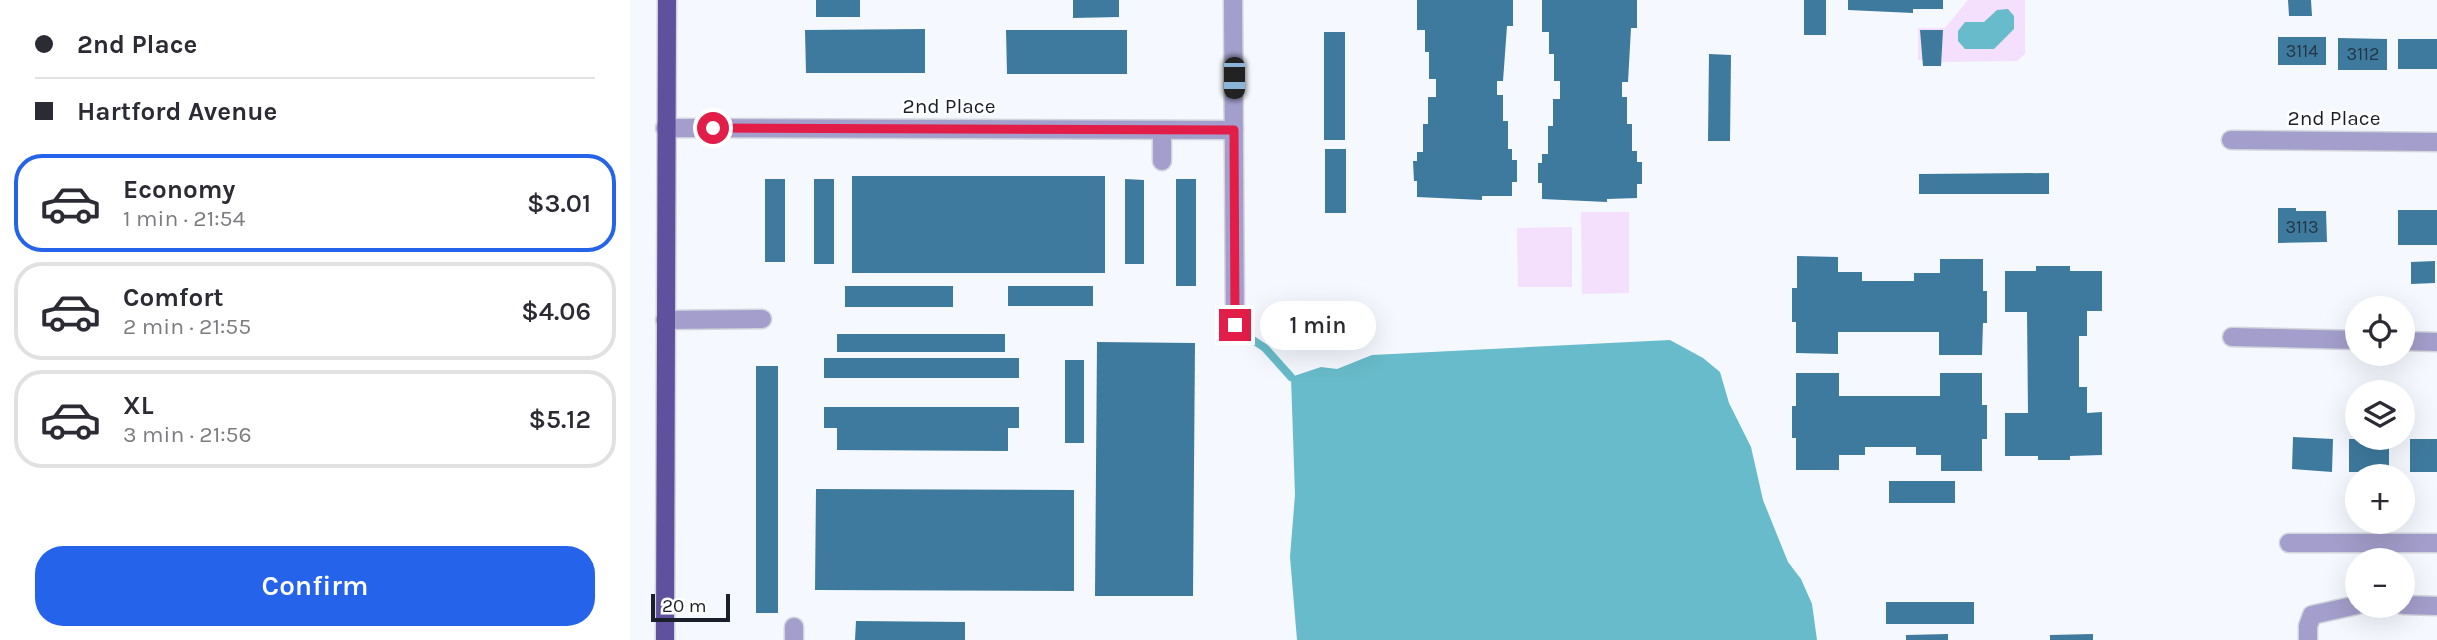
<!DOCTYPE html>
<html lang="en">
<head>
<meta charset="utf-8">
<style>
	body { margin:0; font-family:Karla,sans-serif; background:#f7f7f7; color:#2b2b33; height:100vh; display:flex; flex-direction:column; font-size:26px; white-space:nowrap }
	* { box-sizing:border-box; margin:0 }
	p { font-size:23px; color:#7c7c81 }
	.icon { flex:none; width:38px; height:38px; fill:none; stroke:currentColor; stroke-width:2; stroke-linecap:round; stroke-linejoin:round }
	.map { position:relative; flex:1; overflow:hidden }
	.details { display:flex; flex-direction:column; background:#fff; width:630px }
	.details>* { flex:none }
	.guide { display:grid; align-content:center; height:154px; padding:0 35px; background:#fff }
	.buttons { position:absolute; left:1715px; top:296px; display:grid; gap:14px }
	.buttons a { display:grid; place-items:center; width:70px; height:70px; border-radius:50%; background:#fff; box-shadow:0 7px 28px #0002; font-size:35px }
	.scale { position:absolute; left:21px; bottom:18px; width:79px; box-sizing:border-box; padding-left:7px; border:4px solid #1b1f29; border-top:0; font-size:19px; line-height:24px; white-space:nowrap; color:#1b1f29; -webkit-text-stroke:5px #fff; paint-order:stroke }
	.end { position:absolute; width:32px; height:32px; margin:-16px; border:9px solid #e11d48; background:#fff; box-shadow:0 0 0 4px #fff }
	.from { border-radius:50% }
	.bubble { position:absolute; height:49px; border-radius:24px; background:#fff; box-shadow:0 7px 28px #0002; font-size:23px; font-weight:600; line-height:49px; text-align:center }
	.car { position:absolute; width:21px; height:42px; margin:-21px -10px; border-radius:9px; box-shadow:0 0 5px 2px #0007; background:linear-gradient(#222 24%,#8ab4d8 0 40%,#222 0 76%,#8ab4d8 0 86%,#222 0) }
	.guide b { display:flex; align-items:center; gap:24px; height:66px; font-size:26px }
	.guide b+b { border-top:2px solid #e1e1e2 }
	.guide i { width:18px; height:18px; background:#2b2b33 }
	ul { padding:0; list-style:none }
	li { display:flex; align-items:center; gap:21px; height:98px; margin:0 14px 10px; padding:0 21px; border:4px solid #e1e1e2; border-radius:28px }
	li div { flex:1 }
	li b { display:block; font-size:26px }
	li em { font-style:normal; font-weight:600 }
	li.active { border-color:#2563eb }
	li>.icon { width:63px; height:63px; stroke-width:1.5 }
	.primary-button { display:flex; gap:14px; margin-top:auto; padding:14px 35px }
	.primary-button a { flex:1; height:80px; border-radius:28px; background:#2563eb; color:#fff; font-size:28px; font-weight:600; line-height:80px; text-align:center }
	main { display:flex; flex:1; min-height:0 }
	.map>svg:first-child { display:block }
	.green { fill:#f4e0fc }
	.water { fill:#68bbca }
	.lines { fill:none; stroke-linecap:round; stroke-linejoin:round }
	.stream { stroke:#68bbca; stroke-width:8 }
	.building { fill:#3e7a9e }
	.minor-casing { stroke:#d2d5dc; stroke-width:21 }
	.major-casing { stroke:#d2d5dc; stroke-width:21 }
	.minor { stroke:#a39ecb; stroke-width:18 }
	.major { stroke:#60519f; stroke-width:18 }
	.route { stroke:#e11d48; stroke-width:9 }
	.labels { text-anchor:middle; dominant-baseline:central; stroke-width:5; stroke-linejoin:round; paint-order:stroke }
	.number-label { font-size:18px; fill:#243646 }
	.street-label { font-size:21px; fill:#1b1f29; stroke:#fff }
</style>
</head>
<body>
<main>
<section class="details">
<div class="guide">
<b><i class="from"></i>2nd Place</b>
<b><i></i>Hartford Avenue</b>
</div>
<ul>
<li class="active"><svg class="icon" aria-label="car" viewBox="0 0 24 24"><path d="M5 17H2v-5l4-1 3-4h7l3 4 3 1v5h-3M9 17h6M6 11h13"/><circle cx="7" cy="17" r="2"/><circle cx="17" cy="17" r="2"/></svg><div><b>Economy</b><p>1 min · 21:54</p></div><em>$3.01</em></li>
<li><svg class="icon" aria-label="car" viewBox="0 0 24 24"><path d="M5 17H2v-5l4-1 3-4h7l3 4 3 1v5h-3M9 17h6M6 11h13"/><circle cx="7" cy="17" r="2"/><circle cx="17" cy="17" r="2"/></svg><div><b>Comfort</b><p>2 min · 21:55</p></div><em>$4.06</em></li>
<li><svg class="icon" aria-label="car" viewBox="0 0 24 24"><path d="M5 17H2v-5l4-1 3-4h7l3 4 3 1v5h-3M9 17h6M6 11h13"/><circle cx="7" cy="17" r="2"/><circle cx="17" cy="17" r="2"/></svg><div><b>XL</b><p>3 min · 21:56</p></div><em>$5.12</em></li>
</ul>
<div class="primary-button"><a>Confirm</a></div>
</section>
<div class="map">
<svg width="1807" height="640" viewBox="0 0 1807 640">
	<rect width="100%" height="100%" fill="#f5f8fe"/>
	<g class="green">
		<path d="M1338,0H1395V54L1387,61L1312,62L1311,66H1293V60H1288V28H1315Z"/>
		<path d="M951,212H999V293L952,294Z"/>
		<path d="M942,227V287H888L887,228Z"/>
	</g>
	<g class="water">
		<path d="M1378,9L1384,16V29L1364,49H1335L1328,41V31L1335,22H1354L1367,10Z"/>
		<path d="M1040,340L1073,358L1090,372L1099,403L1121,447L1133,500L1158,562L1171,579L1182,604L1187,640H667L660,557L665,495L661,377L691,367L707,369L742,355Z"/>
	</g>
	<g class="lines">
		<path class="stream" d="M623,340L635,348L661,377"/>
	</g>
	<g class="building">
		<rect x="186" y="0" width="44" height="17"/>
		<path d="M443,0H489V17L443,18Z"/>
		<path d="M787,0H883V26H877L873,81H867V95H873V121H878V149H882V160H887V182H882V196H852V200L787,197V181H784L783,161H787V152H793V124H798V97H806V79H799V52H795V30H787Z"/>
		<path d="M912,0H1007V28H1001L998,82H992V97H997V124H1002V151H1007V162H1012V184H1007V198L977,199V202L912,199V183H908V163H912V154H918V126H923V99H930V81H924V54H919V32H912Z"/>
		<rect x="1174" y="0" width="22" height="35"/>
		<path d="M1218,0H1313V9H1283V13L1218,10Z"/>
		<path d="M1658,0H1681L1682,16H1659Z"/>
		<path d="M295,29V73H176L175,30Z"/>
		<path d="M376,30H497V74H377Z"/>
		<path d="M1290,30H1313L1311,66H1293Z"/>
		<rect x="694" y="32" width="21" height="108"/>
		<rect x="1648" y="37" width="48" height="28"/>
		<path d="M1708,38L1757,39V70H1708Z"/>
		<rect x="1768" y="39" width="39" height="30"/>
		<path d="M1079,54L1101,55L1100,141H1078Z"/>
		<rect x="695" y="149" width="21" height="64"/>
		<path d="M1419,173V194H1289V174Z"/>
		<rect x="222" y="176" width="253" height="97"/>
		<rect x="135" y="179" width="20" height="83"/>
		<rect x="184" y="179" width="20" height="85"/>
		<path d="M495,179L514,180V264H495Z"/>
		<rect x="546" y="179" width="20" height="107"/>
		<path d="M1648,208H1666V211H1696L1697,242L1648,243Z"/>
		<rect x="1768" y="210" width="39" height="35"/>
		<path d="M1167,256L1208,257V272H1232V281H1284V273H1310V259H1353V291H1357V323H1353L1352,355H1309V332H1208V354L1166,353V322H1162V288H1167Z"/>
		<path d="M1805,261V283L1781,284V262Z"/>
		<path d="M1406,266H1440V271H1472V311H1457V336H1449V387H1457V413L1472,412V455L1440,456V460H1408V456H1375V413H1398L1397,312H1375V271H1406Z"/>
		<rect x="215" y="286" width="108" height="21"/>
		<rect x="378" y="286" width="85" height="20"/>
		<rect x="207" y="334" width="168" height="18"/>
		<path d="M467,342L565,343L563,596H465Z"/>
		<rect x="194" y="358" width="195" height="20"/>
		<rect x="435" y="360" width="19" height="83"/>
		<rect x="126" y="366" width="22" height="247"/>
		<path d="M1166,373H1209V396H1310V373H1352V405H1357V439H1352V471H1311V455H1286V447H1235V455H1209V470H1166V438H1162V406H1166Z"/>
		<path d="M194,407H389V428H378V451L207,450V428H194Z"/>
		<path d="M1663,437L1703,439L1702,472L1662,469Z"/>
		<rect x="1719" y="439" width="40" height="33"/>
		<rect x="1780" y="439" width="27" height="33"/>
		<rect x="1259" y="481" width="66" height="22"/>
		<path d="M186,489L444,490V591L185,590Z"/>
		<rect x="1256" y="602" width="88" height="22"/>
		<path d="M226,621L335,622V640H225Z"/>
		<path d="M1318,634V640H1276V635Z"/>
		<path d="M1463,634V640H1420V635Z"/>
	</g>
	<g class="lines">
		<g class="minor-casing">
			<g id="minor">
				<path d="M603,0L605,325"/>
				<path d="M35,128L604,130"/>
				<path d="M1601,140L1807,142"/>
				<path d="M532,161V130"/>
				<path d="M35,320L132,319"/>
				<path d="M1602,337L1727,340"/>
				<path d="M1773,341L1807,342"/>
				<path d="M1659,543H1807"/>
				<path d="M1773,605L1807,606"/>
				<path d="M164,627V640"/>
				<path d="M1678,640V626L1682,615L1727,605"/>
			</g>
		</g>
		<g class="major-casing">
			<path id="major" d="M35,640L37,0"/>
		</g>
		<use href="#minor" class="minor"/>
		<use href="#major" class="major"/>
	</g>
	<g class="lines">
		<path class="route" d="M83,128L604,130L605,325"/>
	</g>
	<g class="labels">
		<g class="number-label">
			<text x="1672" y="51">3114</text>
			<text x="1733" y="54">3112</text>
			<text x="1672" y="227">3113</text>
		</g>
		<g class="street-label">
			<text x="319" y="106">2nd Place</text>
			<text x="1704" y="118">2nd Place</text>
		</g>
	</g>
</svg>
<div class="buttons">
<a><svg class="icon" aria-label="locate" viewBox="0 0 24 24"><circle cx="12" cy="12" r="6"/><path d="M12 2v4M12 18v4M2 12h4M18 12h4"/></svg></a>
<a><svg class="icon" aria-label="layers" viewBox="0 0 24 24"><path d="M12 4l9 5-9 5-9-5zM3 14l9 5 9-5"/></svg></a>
<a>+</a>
<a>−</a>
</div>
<div class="scale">20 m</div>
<i class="end from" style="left:83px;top:128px"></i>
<i class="end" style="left:605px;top:325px"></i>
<div class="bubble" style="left:630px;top:301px;width:116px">1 min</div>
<i class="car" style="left:604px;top:78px;rotate:180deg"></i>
</div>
</main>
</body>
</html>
